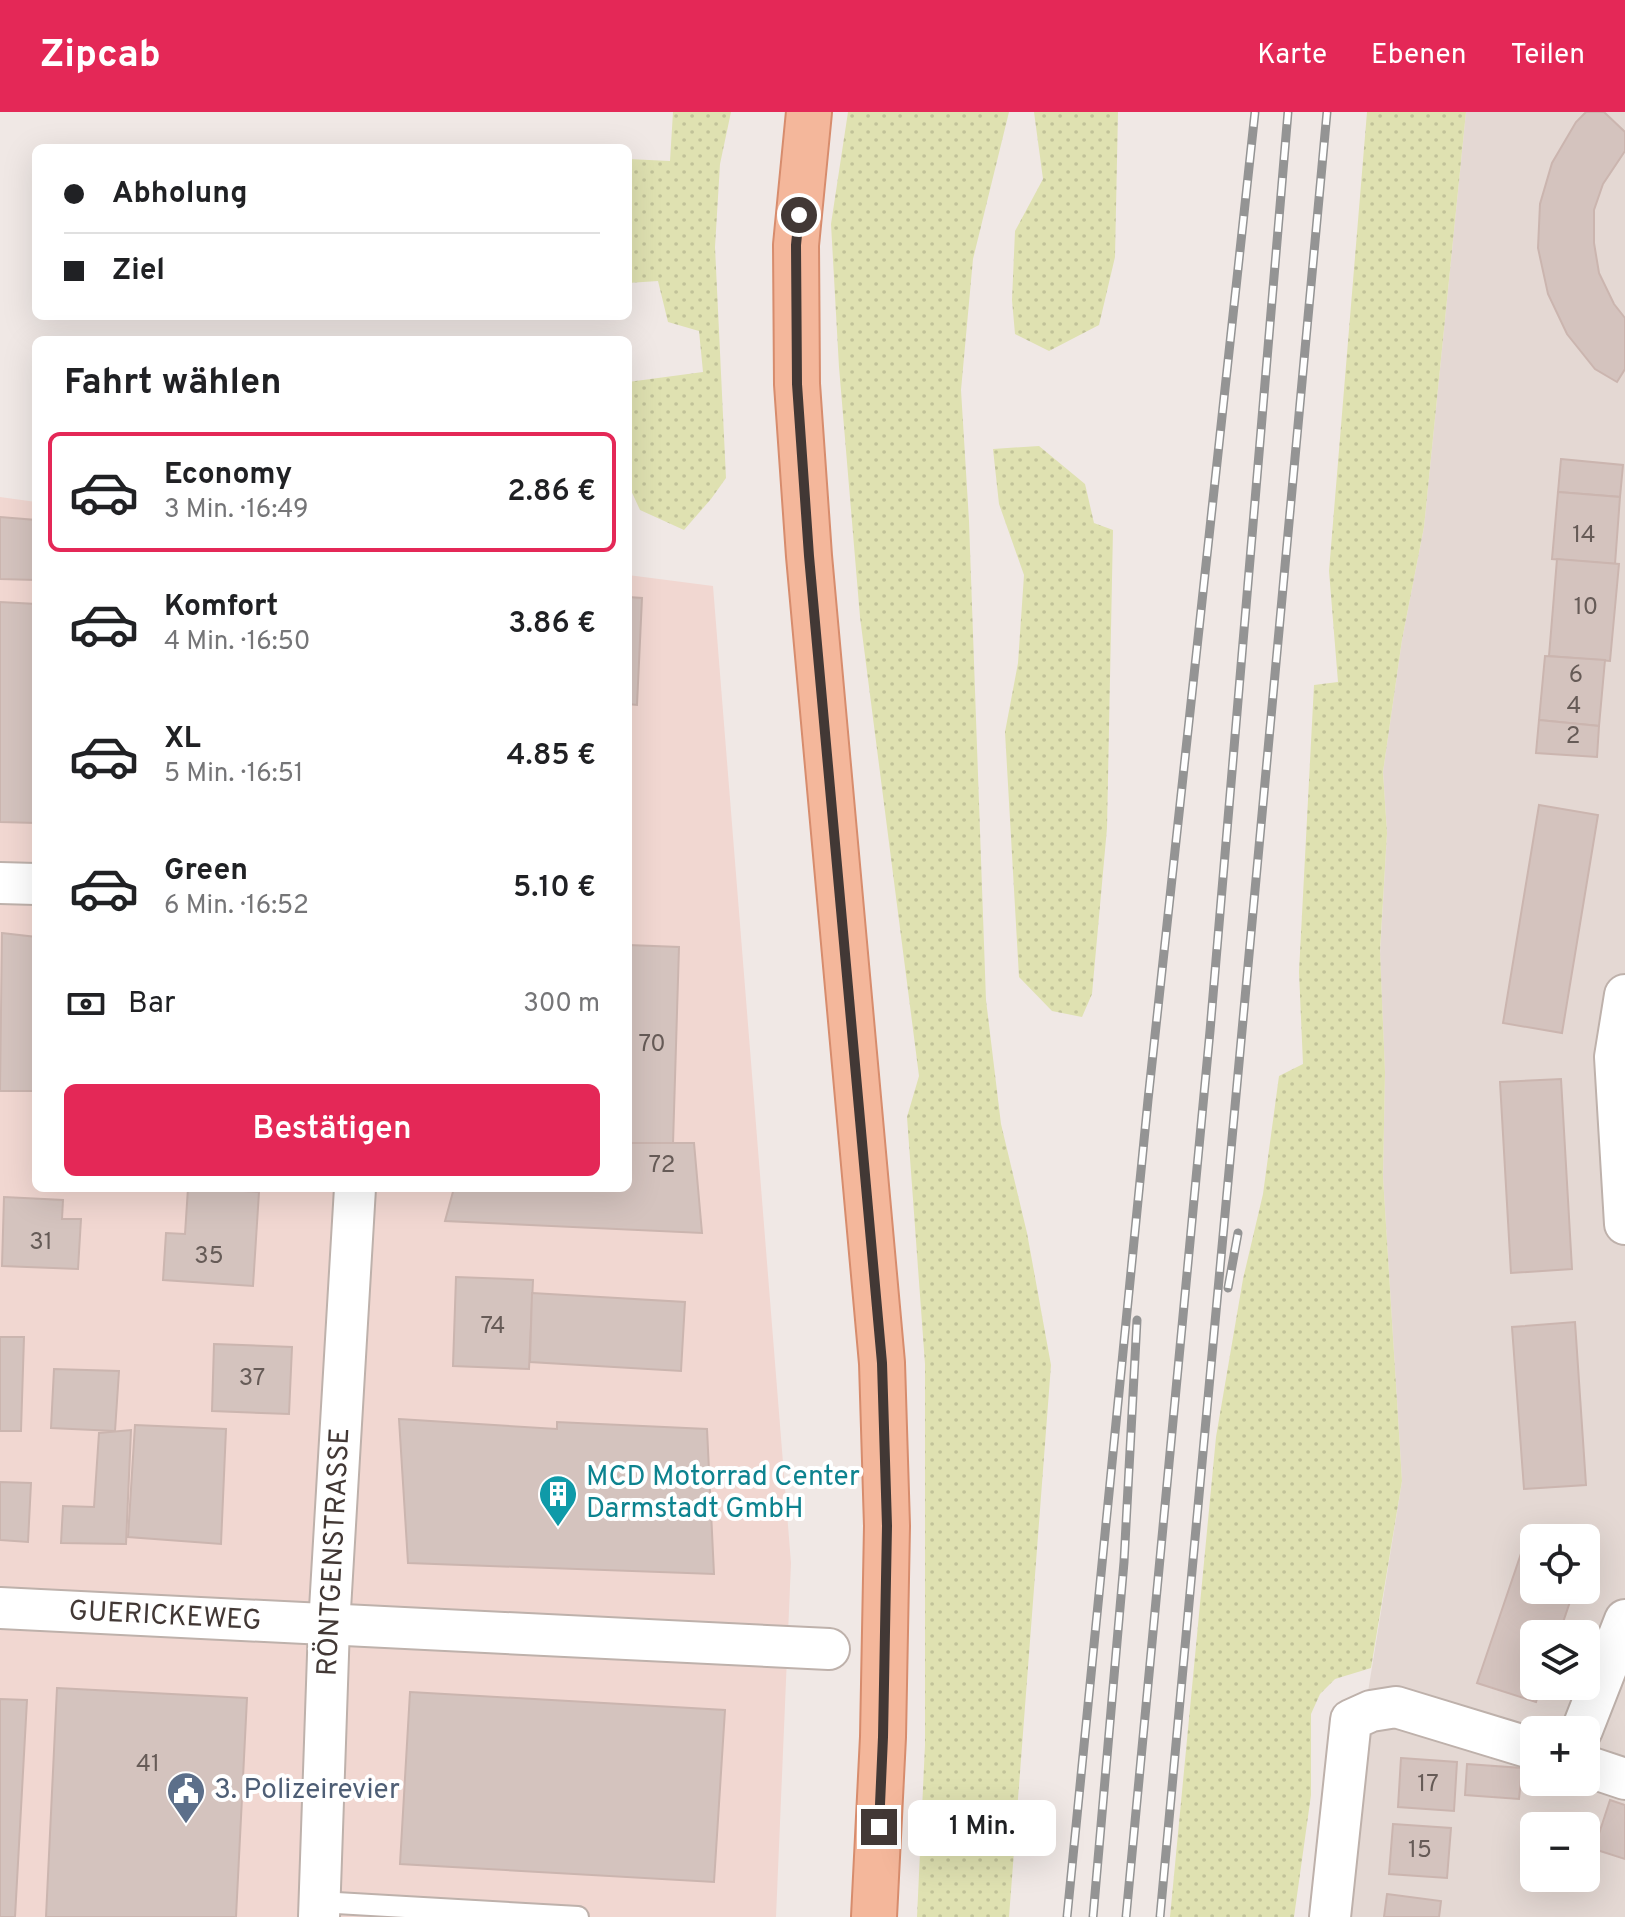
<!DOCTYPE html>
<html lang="de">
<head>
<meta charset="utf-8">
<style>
	body { margin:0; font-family:Overpass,sans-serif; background:#f2f2f2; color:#202124; height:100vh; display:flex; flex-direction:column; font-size:30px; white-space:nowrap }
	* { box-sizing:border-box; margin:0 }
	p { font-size:26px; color:#757577 }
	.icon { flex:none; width:44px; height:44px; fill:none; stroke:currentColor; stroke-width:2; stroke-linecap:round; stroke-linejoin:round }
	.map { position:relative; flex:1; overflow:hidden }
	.drawer { position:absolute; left:32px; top:224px; width:600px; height:856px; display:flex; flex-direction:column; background:#fff; border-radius:12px; box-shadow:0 8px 32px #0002 }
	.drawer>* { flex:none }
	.banner { position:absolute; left:32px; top:32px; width:600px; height:176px; border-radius:12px; box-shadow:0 8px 32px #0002; display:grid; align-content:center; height:176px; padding:0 32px; background:#fff }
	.fabs { position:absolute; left:1520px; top:1412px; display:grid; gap:16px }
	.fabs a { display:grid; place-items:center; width:80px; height:80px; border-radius:12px; background:#fff; box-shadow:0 8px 32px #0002; font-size:40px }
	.end { position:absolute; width:36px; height:36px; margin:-18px; border:10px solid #423835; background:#fff; box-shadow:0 0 0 4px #fff }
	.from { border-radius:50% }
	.bubble { position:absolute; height:56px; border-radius:12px; background:#fff; box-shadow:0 8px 32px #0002; font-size:26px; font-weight:600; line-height:56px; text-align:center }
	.banner b { display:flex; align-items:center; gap:28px; height:76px; font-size:30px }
	.banner b+b { border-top:2px solid #e0e0e0 }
	.banner i { width:20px; height:20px; background:#202124 }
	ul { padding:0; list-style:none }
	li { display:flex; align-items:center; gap:24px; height:120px; margin:0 16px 12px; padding:0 16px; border:4px solid transparent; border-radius:12px }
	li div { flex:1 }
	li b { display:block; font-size:30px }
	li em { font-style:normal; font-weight:600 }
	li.active { border-color:#e42857 }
	li>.icon { width:72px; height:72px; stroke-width:1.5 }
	h2 { padding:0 32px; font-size:36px; line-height:96px }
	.pay { display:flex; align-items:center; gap:20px; height:88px; padding:0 32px; font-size:30px }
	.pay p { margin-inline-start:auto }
	.button { display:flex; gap:16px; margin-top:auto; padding:16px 32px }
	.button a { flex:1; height:92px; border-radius:12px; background:#e42857; color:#fff; font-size:32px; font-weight:600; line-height:92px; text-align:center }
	header { display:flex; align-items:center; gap:48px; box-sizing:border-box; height:112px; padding:0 40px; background:#e42857; color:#fff }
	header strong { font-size:38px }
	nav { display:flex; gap:44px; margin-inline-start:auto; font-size:28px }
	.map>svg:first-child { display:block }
	.residential { fill:#e4d8d3; fill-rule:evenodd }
	.commercial { fill:#f1d7d1 }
	.grass { fill:url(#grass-dots) }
	.building { fill:#d4c3be; stroke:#cbb5af; stroke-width:2 }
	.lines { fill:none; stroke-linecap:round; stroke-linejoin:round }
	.service-casing { stroke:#beb1ab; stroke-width:24 }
	.minor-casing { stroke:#beb1ab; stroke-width:44 }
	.primary-casing { stroke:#d78c6d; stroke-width:48 }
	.service { stroke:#fff; stroke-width:20 }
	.minor { stroke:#fff; stroke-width:40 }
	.primary { stroke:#f4b79b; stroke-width:44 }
	.rail-casing { stroke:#949494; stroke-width:9 }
	.rail { stroke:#fff; stroke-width:6; stroke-dasharray:18; stroke-linecap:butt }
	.route { stroke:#423835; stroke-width:10 }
	.labels { text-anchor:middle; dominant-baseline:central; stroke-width:8; stroke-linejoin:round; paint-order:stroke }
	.number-label { font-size:24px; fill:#665b57 }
	.culture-label { font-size:28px; fill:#0d838f; stroke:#fff; text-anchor:start }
	.street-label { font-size:28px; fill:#423835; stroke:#fff }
	.service-label { font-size:28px; fill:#4e5e75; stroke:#fff; text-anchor:start }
</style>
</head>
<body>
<header>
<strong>Zipcab</strong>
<nav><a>Karte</a><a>Ebenen</a><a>Teilen</a></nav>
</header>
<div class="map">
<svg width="1625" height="1805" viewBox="0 0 1625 1805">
	<defs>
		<pattern id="grass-dots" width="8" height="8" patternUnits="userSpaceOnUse" patternTransform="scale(2)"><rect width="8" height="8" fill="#dfe1b1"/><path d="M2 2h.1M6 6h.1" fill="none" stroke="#c1c299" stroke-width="1.8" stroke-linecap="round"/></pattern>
	</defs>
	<rect width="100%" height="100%" fill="#f0e8e5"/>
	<path class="residential" d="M1466,0H1625V1805H1341L1362,1617L1402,1369L1383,1065L1385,960L1380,842L1387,721L1383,660L1402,528L1424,415ZM1534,1426H1586V1478H1534ZM1534,1522H1586V1574H1534ZM1534,1618H1586V1670H1534ZM1534,1714H1586V1766H1534Z"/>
	<path class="commercial" d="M0,385L36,390V1076H628V463L713,474L791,1451L776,1805H0Z"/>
	<g class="grass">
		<path d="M673,0H731L720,52L715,135L726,366L711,387L684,418L640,398L628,372V270L703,260L699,219L668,210L658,169L628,171V47L670,49Z"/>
		<path d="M848,0H1009L973,147L961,278L969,409L986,888L1001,1012L1027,1121L1051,1253L1009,1805H917L925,1633V1252L907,1005L919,964L860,505L839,255L831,112Z"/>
		<path d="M1034,0H1118L1115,145L1099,213L1049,239L1015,222L1012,188L1015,119L1043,67Z"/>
		<path d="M1367,0H1466L1424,415L1402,528L1383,660L1387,721L1380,839L1385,960L1383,1065L1402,1369L1371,1556L1335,1567L1320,1582L1311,1602V1683L1294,1805H1170L1216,1325L1243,1167L1263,1082L1279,964L1303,952L1299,860L1314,573L1338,570L1329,459Z"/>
		<path d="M1039,334L1085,372L1094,411L1113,418L1107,716L1092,882L1082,905L1052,899L1019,865L1005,620L1018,551L1024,463L999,392L993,337Z"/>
	</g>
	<g class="building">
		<path d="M1586,0H1604L1625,20V39L1603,72L1594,98V131L1599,161L1614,192L1625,206V257L1617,270L1595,257L1567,222L1548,182L1538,136L1540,92L1552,51L1576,10Z"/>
		<path d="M1561,347L1623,353L1620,385L1558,380Z"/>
		<path d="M1558,380L1620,385L1615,452L1552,447Z"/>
		<path d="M0,405L36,408V468L0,467Z"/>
		<path d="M1557,447L1619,452L1610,549L1549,544Z"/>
		<path d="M628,485L642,486L637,593L628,592Z"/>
		<path d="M0,490L36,492V711L0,710Z"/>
		<path d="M1545,544L1605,548L1599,614L1539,608Z"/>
		<path d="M1539,608L1599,614L1597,645L1536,641Z"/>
		<path d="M1539,693L1598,703L1562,921L1503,911Z"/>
		<path d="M2,821L36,825V979H0Z"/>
		<path d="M628,833L679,835L673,1032L628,1031Z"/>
		<path d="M1561,967L1572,1157L1511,1161L1500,970Z"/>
		<path d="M628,1031H694L702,1121L445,1109L454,1076H628Z"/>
		<path d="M188,1076L259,1080L253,1174L163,1168L166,1121L185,1122Z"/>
		<path d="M4,1085L63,1088L62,1107H81L78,1157L2,1154Z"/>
		<path d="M456,1165L533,1168L529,1257L453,1254Z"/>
		<path d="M532,1181L685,1190L681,1259L530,1250Z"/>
		<path d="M1575,1210L1586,1373L1524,1377L1512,1215Z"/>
		<path d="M0,1225H24L21,1319H0Z"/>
		<path d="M214,1232L292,1235L289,1302L212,1299Z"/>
		<path d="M54,1257L119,1259L115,1319L51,1316Z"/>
		<path d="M399,1307L557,1317V1310L707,1317L714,1462L408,1451Z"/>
		<path d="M135,1313L226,1317L221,1432L128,1425Z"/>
		<path d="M131,1318L126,1432L61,1431L63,1394L94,1395L99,1321Z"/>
		<path d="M0,1370L31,1371L28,1430L0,1428Z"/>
		<path d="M1528,1421L1545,1426H1534V1478H1574L1559,1522H1534V1574H1541L1536,1590L1477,1571Z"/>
		<path d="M57,1576L247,1586L236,1805H46Z"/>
		<path d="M410,1580L725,1598L714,1770L400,1752Z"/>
		<path d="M0,1587L27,1588L15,1805H0Z"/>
		<path d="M1401,1646L1457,1650L1454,1699L1398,1695Z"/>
		<path d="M1467,1652L1522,1656L1519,1687L1465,1683Z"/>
		<path d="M1610,1688L1625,1693V1747L1594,1737Z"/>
		<path d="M1393,1712L1451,1716L1447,1766L1389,1762Z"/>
		<path d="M1387,1782L1441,1789L1439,1805H1384Z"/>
	</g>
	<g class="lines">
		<g class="service-casing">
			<path id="service" d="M319,1790L578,1805"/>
		</g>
		<g class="minor-casing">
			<g id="minor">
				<path d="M0,771L36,772"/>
				<path d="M1625,883L1615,945L1625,1112"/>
				<path d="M0,1496L829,1537"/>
				<path d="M1582,1618L1625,1508"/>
				<path d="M1586,1654L1625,1667"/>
				<path d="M319,1805L329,1514L355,1076"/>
				<path d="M1330,1805L1351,1608L1371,1599L1396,1595L1534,1637"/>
			</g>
		</g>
		<g class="primary-casing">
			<path id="primary" d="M809,0L796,133L797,272L809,444L882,1251L887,1414L883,1625L874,1805"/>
		</g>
		<use href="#service" class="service"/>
		<use href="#minor" class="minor"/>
		<use href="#primary" class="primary"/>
		<g class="rail-casing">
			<g id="rail">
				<path d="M1228,1176L1238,1121"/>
				<path d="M1067,1805L1148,988L1255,0"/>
				<path d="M1093,1805L1124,1450L1137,1208"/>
				<path d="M1126,1805L1210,919L1288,0"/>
				<path d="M1160,1805L1327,0"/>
			</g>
		</g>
		<use href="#rail" class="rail"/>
	</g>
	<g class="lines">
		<path class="route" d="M799,103L796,133L797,272L809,444L882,1251L887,1414L883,1625L879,1715"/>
	</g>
	<defs>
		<g id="building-pin" transform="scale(2)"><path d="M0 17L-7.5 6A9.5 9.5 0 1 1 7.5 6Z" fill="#0f9aa8" stroke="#fff"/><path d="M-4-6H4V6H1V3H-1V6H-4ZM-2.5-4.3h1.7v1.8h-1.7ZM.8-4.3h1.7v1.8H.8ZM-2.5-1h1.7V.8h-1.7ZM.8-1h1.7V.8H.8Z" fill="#fff"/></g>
		<g id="civic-pin" transform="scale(2)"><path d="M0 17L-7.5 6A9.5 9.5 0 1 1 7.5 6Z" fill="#5c6f8a" stroke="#fff"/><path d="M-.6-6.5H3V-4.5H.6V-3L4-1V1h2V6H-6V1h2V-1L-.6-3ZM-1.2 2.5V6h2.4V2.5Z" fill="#fff"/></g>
	</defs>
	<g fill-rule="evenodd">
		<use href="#building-pin" x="558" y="1382"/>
		<use href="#civic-pin" x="186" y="1679"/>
	</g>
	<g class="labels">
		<g class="number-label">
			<text x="1584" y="424">14</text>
			<text x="1586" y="496">10</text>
			<text x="1576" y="564">6</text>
			<text x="1574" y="595">4</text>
			<text x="1573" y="625">2</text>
			<text x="652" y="933">70</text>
			<text x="662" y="1054">72</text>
			<text x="41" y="1131">31</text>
			<text x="209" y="1145">35</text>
			<text x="493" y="1215">74</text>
			<text x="252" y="1267">37</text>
			<text x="148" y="1653">41</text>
			<text x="1428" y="1673">17</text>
			<text x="1420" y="1739">15</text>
		</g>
		<g class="culture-label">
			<text x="586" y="1366">MCD Motorrad Center<tspan x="586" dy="32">Darmstadt GmbH</tspan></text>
		</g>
		<g class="street-label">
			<text transform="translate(335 1440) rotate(-87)">RÖNTGENSTRASSE</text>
			<text transform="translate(165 1505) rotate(3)">GUERICKEWEG</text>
		</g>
		<g class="service-label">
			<text x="214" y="1679">3. Polizeirevier</text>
		</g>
	</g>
</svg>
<div class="fabs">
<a><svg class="icon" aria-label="locate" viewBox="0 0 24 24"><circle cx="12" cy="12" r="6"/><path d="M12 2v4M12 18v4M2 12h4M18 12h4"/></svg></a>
<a><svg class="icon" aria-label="layers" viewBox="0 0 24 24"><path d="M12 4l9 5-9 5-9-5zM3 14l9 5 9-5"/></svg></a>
<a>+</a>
<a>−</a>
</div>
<i class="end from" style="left:799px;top:103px"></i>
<i class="end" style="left:879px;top:1715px"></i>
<div class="bubble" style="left:908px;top:1688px;width:148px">1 Min.</div>
<div class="banner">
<b><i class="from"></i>Abholung</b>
<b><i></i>Ziel</b>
</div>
<section class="drawer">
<h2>Fahrt wählen</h2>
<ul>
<li class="active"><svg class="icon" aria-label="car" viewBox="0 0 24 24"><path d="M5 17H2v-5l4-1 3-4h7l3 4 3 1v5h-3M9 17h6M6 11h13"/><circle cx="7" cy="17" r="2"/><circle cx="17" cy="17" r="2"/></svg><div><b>Economy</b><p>3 Min. · 16:49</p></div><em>2.86 €</em></li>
<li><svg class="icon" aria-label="car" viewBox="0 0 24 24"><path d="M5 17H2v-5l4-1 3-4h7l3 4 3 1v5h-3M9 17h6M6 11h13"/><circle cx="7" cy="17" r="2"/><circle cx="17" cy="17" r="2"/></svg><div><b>Komfort</b><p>4 Min. · 16:50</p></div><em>3.86 €</em></li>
<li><svg class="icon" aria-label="car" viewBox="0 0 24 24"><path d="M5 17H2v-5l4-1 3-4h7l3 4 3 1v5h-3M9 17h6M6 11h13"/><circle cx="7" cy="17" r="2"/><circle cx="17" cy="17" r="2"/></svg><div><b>XL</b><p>5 Min. · 16:51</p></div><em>4.85 €</em></li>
<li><svg class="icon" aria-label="car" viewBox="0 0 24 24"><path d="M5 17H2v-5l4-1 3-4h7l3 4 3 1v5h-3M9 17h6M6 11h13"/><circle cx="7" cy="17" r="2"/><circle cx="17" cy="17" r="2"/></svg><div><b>Green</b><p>6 Min. · 16:52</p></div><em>5.10 €</em></li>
</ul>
<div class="pay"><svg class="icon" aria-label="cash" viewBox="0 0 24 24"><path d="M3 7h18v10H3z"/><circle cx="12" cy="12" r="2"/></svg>Bar<p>300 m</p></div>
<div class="button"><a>Bestätigen</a></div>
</section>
</div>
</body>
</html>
